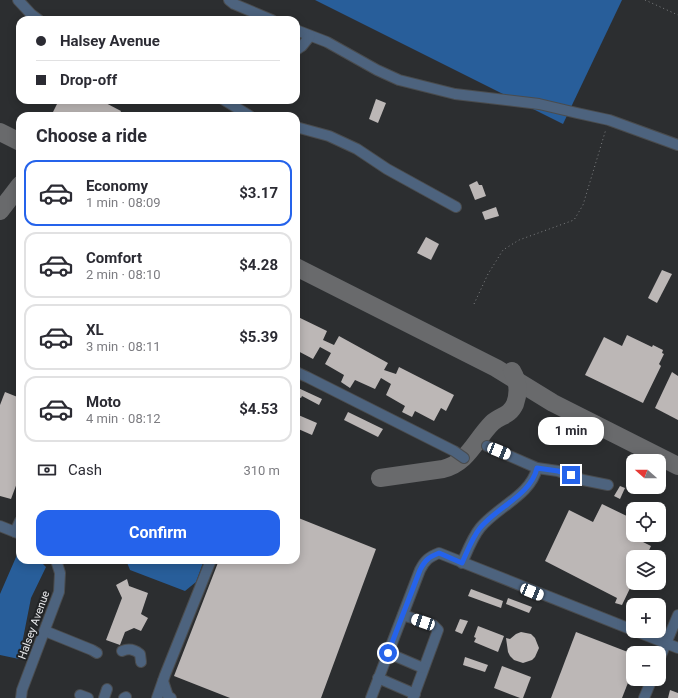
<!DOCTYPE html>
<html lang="en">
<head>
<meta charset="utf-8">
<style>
	body { margin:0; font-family:Roboto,sans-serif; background:#f7f7f7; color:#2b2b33; height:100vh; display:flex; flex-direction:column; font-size:15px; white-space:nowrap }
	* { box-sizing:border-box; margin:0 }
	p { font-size:13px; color:#7c7c81 }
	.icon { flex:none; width:22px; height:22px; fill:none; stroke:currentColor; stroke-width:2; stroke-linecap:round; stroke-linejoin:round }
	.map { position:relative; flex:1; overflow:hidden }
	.side { position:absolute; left:16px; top:112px; width:284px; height:452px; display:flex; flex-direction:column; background:#fff; border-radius:12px; box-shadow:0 2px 10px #0003 }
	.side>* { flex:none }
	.hud { position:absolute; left:16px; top:16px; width:284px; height:88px; border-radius:12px; box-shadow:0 2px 10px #0003; display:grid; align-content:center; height:88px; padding:0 20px; background:#fff }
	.needle { width:26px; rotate:291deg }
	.controls { position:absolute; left:626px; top:454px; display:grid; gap:8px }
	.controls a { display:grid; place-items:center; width:40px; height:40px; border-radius:8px; background:#fff; box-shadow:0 2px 10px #0003; font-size:20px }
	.end { position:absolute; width:18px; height:18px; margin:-9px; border:5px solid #2563eb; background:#fff; box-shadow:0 0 0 2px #fff }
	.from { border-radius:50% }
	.bubble { position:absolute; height:28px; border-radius:12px; background:#fff; box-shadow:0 2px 10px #0003; font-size:13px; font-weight:700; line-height:28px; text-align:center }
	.car { position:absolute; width:12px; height:24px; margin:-12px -6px; border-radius:5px; box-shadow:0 0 3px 1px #0007; background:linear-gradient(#fff 24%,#345 0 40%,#fff 0 76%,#345 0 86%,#fff 0) }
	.hud b { display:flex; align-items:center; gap:14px; height:38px; font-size:15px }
	.hud b+b { border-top:1px solid #e1e1e2 }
	.hud i { width:10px; height:10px; background:#2b2b33 }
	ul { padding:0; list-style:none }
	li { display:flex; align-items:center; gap:12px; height:66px; margin:0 8px 6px; padding:0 12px; border:2px solid #e1e1e2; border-radius:12px }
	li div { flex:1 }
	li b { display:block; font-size:15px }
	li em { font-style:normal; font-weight:700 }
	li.current { border-color:#2563eb }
	li>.icon { width:36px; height:36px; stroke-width:1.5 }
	h2 { padding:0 20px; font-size:18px; line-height:48px }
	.pay { display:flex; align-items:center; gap:10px; height:44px; padding:0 20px; font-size:15px }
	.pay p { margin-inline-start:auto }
	.action { display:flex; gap:8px; margin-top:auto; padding:8px 20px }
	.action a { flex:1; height:46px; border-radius:12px; background:#2563eb; color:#fff; font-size:16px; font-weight:700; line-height:46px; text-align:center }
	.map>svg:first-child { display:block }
	.forest { fill:#285e9a }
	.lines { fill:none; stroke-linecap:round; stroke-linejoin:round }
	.taxiway { stroke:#696a6c; stroke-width:18 }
	.building { fill:#bcb7b6 }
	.minor-casing { stroke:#4a4c4e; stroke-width:12 }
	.path { stroke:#7f8183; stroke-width:1; stroke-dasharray:1 3; stroke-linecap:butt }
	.minor { stroke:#4d637e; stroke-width:10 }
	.route { stroke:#2563eb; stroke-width:5 }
	.labels { text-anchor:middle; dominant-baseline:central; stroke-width:4; stroke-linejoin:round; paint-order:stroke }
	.street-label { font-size:11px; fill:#e9eaec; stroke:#222426 }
</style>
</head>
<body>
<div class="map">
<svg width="678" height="698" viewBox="0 0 678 698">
	<rect width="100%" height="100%" fill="#2c2e30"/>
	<g class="forest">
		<path d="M315,0H622L563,124Z"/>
		<path d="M20,548V560H39L46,567L31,598L19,659L0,655V594Z"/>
		<path d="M126,560H204L196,582L185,591L130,570Z"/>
	</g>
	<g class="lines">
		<g class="taxiway">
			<path d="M0,132L20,142"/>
			<path d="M0,211L20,185"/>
			<path d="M296,267L496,368L553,403L678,466"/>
			<path d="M380,478L443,469C468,463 475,440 492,423C500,415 509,417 515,404C519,393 518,381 512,371"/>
		</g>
	</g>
	<g class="building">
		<path d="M376,99L386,103L378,123L369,119Z"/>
		<path d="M59,100H100L121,111L119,116H62L53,112Z"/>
		<path d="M477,181L479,185H482L486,196L475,200L469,185Z"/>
		<path d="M496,207L499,216L485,220L482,212Z"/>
		<path d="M426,237L439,244L431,260L417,253Z"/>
		<path d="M662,270L672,274L657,303L648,298Z"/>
		<path d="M296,316L327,331L323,340L334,345L339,336L388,363L384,370L396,374L399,367L454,395L446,411L441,408L434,421L415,411L412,417L402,412L405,406L386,395L391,384L381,378L375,389L355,380L350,388L341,382L344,375L325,364L331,353L320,347L313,359L296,350Z"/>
		<path d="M627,335L652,347L653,345L663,350L662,353L664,354L659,364L661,366L643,403L585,375L604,337L622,346Z"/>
		<path d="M672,372L678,376V420L655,408Z"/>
		<path d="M296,387L322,399L319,405L302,396L301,398L296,396Z"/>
		<path d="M5,392L20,398V475L11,499L0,496V405Z"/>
		<path d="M348,412L383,429L378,437L344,420Z"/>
		<path d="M296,414L317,423L312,435L296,428Z"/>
		<path d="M620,486L625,488L620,499L614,496Z"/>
		<path d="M602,504L633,519V535H639L637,539L651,546L646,557H633V582L622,605L615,603L617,598L545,561L569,510L593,522Z"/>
		<path d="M296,517L376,549L321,698H230L174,676L219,560H296Z"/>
		<path d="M127,579L129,586L148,593L141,614L148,618L141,631L134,628L125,632L120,645L106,640L122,598L116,585Z"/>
		<path d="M471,589L503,601L501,608L468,596Z"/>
		<path d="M508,598L532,607L529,613L506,604Z"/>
		<path d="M460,619L468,621L462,634L455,631Z"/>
		<path d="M478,626L504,636L498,652L474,642L476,638L474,637Z"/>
		<path d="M521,632L531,634L535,638L539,648L535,657L532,660L523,663L514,660L510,656L508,652L506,638L510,639L516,634Z"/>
		<path d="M576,632L633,654V670L622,698H551Z"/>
		<path d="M465,657L488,665L485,672L463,665Z"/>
		<path d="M502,666L531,677L523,698H520L494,688Z"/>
		<path d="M670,690L678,693V698H668Z"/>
	</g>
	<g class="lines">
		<g class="minor-casing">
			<g id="minor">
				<path d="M18,0L31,14L39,20"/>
				<path d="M229,0L234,4L272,20"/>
				<path d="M296,30L327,42L377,70L399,80L455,94L539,104L577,113L609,120L678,145"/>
				<path d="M296,50L302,46L310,36"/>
				<path d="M224,100L250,116"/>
				<path d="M296,127L329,136L357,149L387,169L456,207"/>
				<path d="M296,372L307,377L454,451L464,458"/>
				<path d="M487,446L537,468L558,471L583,480L608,485"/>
				<path d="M0,526L20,534"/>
				<path d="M15,532L20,521"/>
				<path d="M462,563C467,552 472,538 480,528C497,507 531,495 537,468"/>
				<path d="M403,615L433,625L438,630L413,698"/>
				<path d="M45,631L92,650L97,653"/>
				<path d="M122,651C129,648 134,649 140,654L141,662"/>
				<path d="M388,653L423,668"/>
				<path d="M659,660L678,615"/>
				<path d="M378,678L415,694"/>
				<path d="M163,681L168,696L171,698"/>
				<path d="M80,695L88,698"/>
				<path d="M21,698L22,690L59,592L60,573L56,560"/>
				<path d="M104,698L107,689"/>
				<path d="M124,698L126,697"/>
				<path d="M157,698L165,675L211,560"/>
				<path d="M371,698L420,570C425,560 429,557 439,553L678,648"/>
				<path d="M644,698L652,679"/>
			</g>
		</g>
		<g class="path">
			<path d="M645,0L678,15"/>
			<path d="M474,304L488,274L503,250L519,240L574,220L583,205L606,129"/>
		</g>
		<use href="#minor" class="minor"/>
	</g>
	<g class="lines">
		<path class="route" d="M388,653L420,570C425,560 429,557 439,553L462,563C467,552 472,538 480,528C497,507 531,495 537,468L558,471L571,475"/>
	</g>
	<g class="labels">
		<g class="street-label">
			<text transform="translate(34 625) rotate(-70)">Halsey Avenue</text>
		</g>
	</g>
</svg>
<div class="controls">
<a><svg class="needle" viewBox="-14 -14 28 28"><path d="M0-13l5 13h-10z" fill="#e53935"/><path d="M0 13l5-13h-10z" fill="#7c7c81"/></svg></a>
<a><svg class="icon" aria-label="locate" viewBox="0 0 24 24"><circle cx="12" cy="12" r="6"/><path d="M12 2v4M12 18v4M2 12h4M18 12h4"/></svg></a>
<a><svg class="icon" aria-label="layers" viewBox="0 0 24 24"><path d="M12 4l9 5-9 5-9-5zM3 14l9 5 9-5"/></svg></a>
<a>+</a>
<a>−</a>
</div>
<i class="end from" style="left:388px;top:653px"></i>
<i class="end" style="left:571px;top:475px"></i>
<div class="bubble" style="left:538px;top:417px;width:66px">1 min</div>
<i class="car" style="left:499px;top:451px;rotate:112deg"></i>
<i class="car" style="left:532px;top:592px;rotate:112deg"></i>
<i class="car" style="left:423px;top:622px;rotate:289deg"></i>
<div class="hud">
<b><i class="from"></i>Halsey Avenue</b>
<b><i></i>Drop-off</b>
</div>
<section class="side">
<h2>Choose a ride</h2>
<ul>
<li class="current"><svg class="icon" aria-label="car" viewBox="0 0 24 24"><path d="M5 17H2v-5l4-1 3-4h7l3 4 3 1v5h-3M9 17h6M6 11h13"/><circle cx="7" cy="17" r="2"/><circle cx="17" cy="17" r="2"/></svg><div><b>Economy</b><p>1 min · 08:09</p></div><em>$3.17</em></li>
<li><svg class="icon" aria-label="car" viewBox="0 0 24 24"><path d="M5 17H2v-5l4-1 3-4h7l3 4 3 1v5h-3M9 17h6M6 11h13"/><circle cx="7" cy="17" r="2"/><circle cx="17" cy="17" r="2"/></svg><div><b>Comfort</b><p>2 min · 08:10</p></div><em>$4.28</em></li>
<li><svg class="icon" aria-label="car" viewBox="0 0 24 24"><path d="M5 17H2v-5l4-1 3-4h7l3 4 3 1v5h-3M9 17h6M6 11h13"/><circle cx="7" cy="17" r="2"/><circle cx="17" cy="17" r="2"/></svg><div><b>XL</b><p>3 min · 08:11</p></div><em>$5.39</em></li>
<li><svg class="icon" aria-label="car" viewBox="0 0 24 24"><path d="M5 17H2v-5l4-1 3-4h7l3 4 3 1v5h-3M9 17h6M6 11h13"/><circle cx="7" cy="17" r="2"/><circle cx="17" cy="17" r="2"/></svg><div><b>Moto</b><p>4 min · 08:12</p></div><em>$4.53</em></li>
</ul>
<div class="pay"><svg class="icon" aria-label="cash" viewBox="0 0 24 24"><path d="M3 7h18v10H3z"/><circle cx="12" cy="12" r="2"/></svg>Cash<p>310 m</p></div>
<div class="action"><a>Confirm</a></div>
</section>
</div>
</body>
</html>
